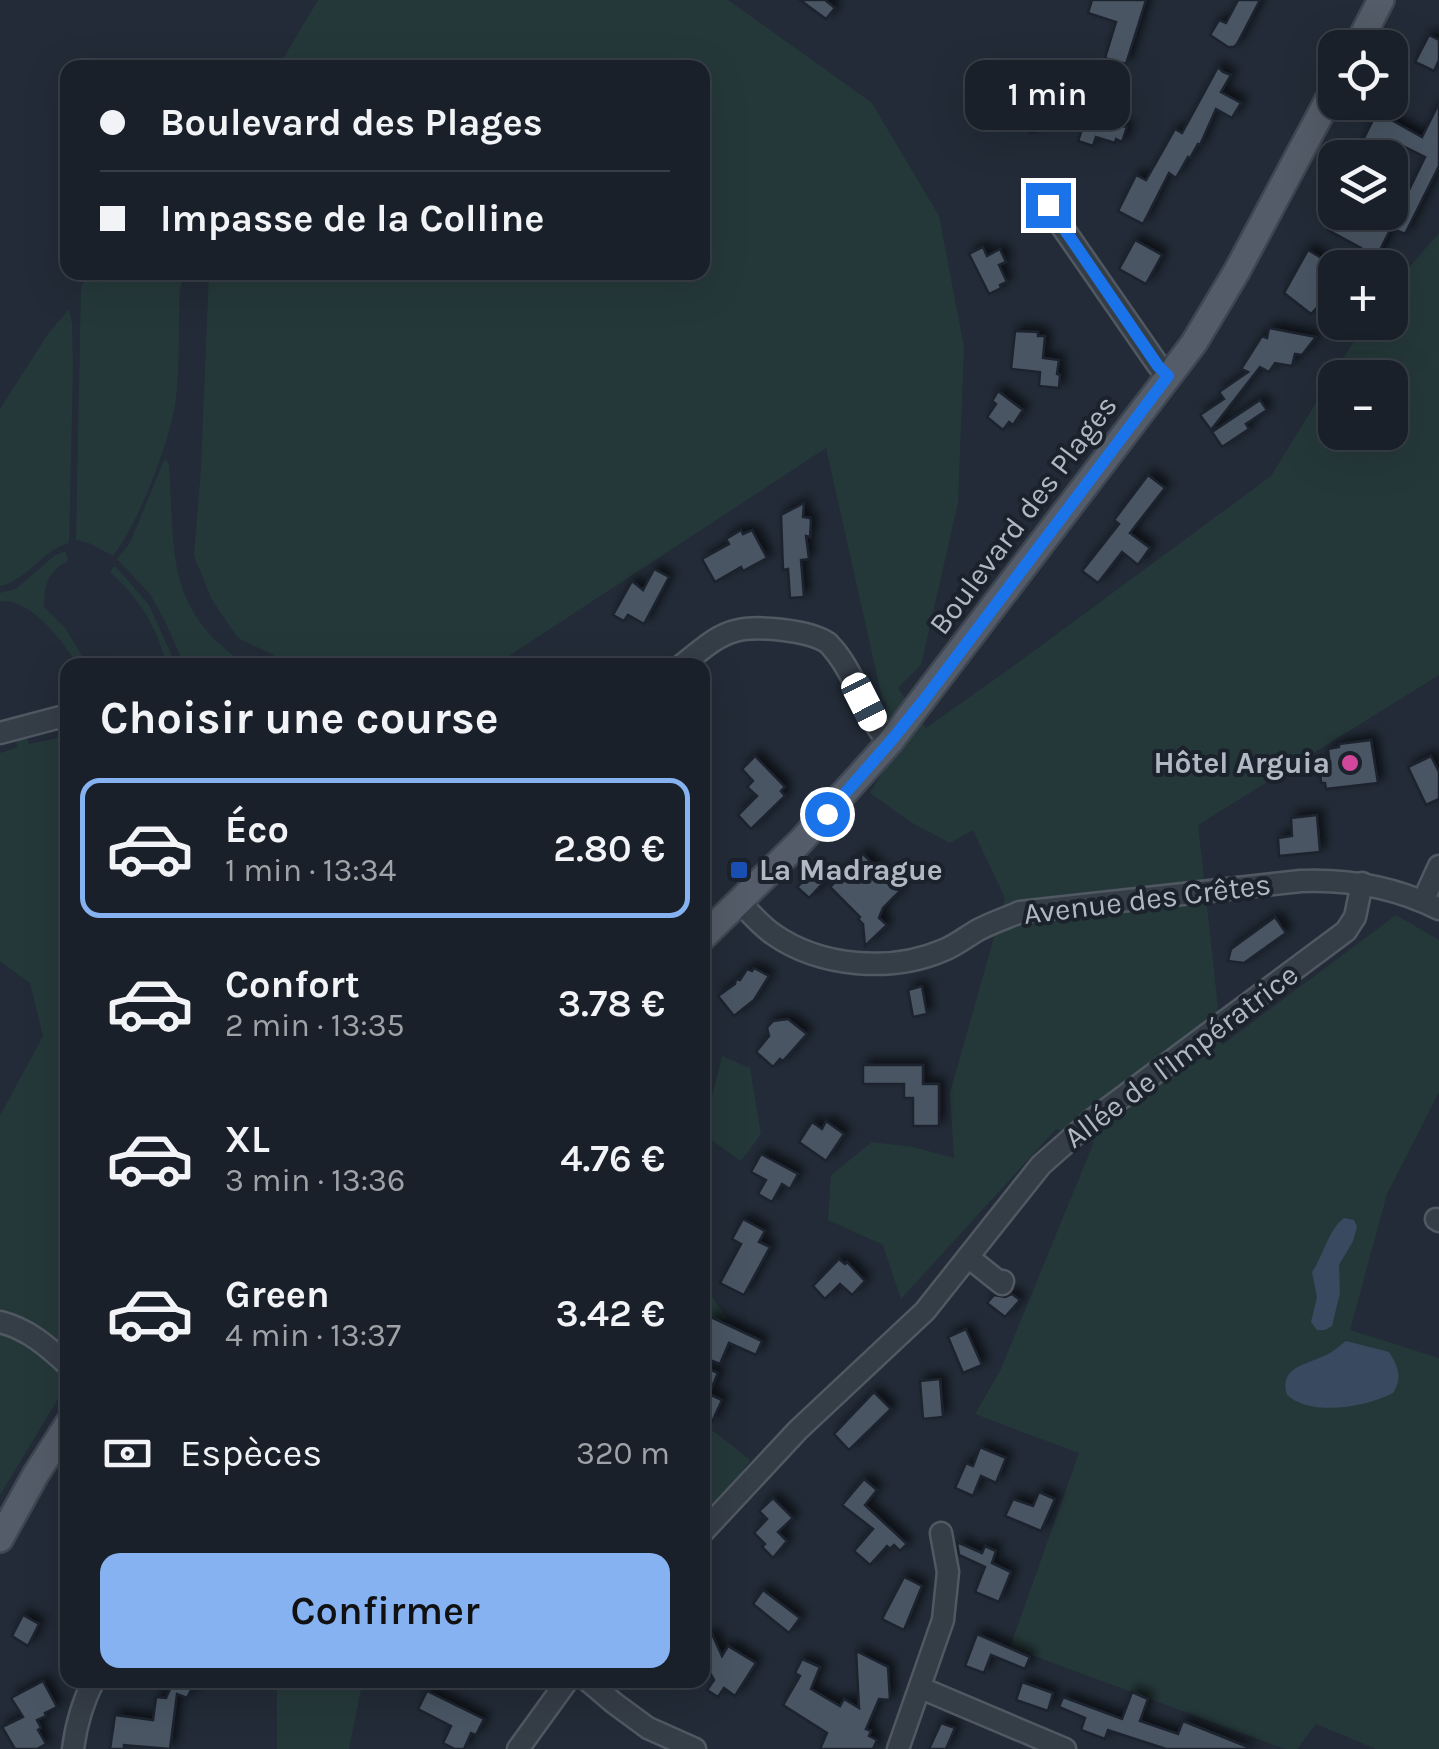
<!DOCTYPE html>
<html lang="fr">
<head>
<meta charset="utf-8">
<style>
	body { margin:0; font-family:Karla,sans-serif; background:#272d35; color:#f1f3f6; height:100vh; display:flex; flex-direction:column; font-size:38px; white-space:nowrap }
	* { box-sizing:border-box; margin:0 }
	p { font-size:32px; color:#9fa3a8 }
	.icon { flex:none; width:55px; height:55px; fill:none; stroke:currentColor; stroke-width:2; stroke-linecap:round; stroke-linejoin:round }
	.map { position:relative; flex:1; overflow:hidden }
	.details { position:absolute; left:60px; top:658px; width:650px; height:1030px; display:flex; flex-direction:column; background:#1a2029; border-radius:20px; box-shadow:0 10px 40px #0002,0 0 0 2px #383e46 }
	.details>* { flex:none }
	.banner { position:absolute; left:60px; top:60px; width:650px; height:220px; border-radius:20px; box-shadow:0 10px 40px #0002,0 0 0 2px #383e46; display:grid; align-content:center; height:220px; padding:0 40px; background:#1a2029 }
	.controls { position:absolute; left:1318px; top:30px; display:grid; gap:20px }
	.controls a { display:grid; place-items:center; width:90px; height:90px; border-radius:20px; background:#1a2029; box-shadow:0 10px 40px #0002,0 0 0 2px #383e46; font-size:50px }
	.end { position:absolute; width:45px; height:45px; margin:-22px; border:12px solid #1a73e8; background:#fff; box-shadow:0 0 0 5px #fff }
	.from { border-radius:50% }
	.bubble { position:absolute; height:70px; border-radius:20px; background:#1a2029; box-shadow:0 10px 40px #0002,0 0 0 2px #383e46; font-size:32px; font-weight:600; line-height:70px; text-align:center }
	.car { position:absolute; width:30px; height:60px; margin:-30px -15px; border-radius:12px; box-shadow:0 0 8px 2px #0007; background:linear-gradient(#fff 24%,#345 0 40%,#fff 0 76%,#345 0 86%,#fff 0) }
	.banner b { display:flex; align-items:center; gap:35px; height:95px; font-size:38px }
	.banner b+b { border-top:2px solid #383e46 }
	.banner i { width:25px; height:25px; background:#f1f3f6 }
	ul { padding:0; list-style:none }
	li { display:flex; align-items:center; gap:30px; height:140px; margin:0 20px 15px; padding:0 20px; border:5px solid transparent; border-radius:20px }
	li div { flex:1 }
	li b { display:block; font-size:38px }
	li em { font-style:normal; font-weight:600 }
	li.active { border-color:#87b2f1 }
	li>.icon { width:90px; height:90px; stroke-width:1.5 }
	h2 { padding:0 40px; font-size:45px; line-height:120px }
	.pay { display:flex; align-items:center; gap:25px; height:110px; padding:0 40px; font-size:38px }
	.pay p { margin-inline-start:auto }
	.cta { display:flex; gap:20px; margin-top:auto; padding:20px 40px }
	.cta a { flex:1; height:115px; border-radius:20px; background:#87b2f1; color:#111; font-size:40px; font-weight:600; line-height:115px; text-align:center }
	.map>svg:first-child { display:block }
	.green { fill:#253839; fill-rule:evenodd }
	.water { fill:#384960 }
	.building { fill:#4a5563; stroke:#1d242e; stroke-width:2.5; filter:url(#shadow) }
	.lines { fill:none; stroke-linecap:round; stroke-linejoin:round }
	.minor-casing { stroke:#505862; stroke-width:25 }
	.major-casing { stroke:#3e4651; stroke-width:30 }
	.minor { stroke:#353d47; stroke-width:20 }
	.major { stroke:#535c68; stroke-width:25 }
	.route { stroke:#1a73e8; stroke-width:12 }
	.hotel-dot { fill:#d1479c; stroke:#1b222c; stroke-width:4 }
	.transit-dot { fill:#1a4fb4; stroke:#1b222c; stroke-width:4 }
	.labels { text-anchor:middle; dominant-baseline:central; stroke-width:8; stroke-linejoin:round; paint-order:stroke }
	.street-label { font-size:30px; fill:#b0b8c4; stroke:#1b222c }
	.poi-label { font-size:30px; font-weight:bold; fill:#b0b8c4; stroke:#1b222c; text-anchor:end }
</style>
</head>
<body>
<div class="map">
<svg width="1439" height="1749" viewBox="0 0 1439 1749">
	<defs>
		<filter id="shadow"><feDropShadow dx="5.5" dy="-5.5" stdDeviation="5" flood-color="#0009"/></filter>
	</defs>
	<rect width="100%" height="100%" fill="#222b37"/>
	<g class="green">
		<path d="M318,0H728L872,103L939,216L964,347L958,503L921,665L898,688L926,728L1015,665L1271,476L1365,323L1390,322V289L1439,233V675L1198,825L1222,1045L1396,915L1439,940V1092L1387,1194L1350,1330L1439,1358V1749H1376L1316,1724L1297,1749H1285L1010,1647L1079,1453L975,1414L1000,1371L1094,1142L1056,1129L901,1299L883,1245L828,1220L831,1175L872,1142L913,1147L954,1158L950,1093L1005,898L973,830L950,843L914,824L870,793L890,760L886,701L883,702L826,448L495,665H294L238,638L212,600L194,556L201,468L209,273L702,272V68L278,67ZM1335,378H1390V432H1335Z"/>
		<path d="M90,273H184L180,289C178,324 180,363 176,398C171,440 139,522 113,556L89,543L76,540L81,286Z"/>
		<path d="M69,309L72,323L73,368L69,543C41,551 29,579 0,586V409L48,334Z"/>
		<path d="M165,458L169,465C175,552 164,610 247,665H184L165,621L150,594L117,559L130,543Z"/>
		<path d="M63,552H66L68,561C48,571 44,585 44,607L65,628L88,665H78C63,644 43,613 17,604C12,601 6,602 0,601V593L16,589L54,556Z"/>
		<path d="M113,567H116L149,605L176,665H167C156,627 140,598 110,572Z"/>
		<path d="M25,734L29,744L67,736V1355C43,1330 35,1323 0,1316V1116L43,1036L30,983L0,961V753L18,747L15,737Z"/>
		<path d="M722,1056L750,1068L761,1134L741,1161L703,1134Z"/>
		<path d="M703,1234L705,1236L710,1294L727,1318L703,1330Z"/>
		<path d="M0,1329L12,1332L68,1368L67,1384L0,1495Z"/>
		<path d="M703,1426L716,1433L750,1460L727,1496L703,1520Z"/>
		<path d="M277,1680H363L349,1749H277Z"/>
	</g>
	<g class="water">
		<path d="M1344,1218L1354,1220L1357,1227L1353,1241L1339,1265L1340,1293L1332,1326L1325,1330H1317L1311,1322L1317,1297L1312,1272C1324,1255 1328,1230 1344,1218Z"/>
		<path d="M1346,1341L1389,1352C1398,1366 1403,1378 1393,1393C1366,1407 1312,1417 1287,1395C1279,1367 1305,1365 1324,1356C1332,1353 1339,1346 1346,1341Z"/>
	</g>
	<g class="building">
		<path d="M800,0H825L835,8L826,19Z"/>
		<path d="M1092,0H1146L1126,64L1105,58L1116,22L1088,13Z"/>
		<path d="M1238,0H1260L1237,44L1234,47H1228L1210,35L1219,20L1226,23Z"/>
		<path d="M1429,35L1439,40V60L1434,71L1415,62Z"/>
		<path d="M1218,67L1223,72L1231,75L1221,92L1241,103L1232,118L1216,109L1200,145L1198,144L1190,158L1188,157L1176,178L1169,173L1143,224L1118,211L1136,175L1146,180L1175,129L1182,133Z"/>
		<path d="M1032,86L1034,92L1037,91L1045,119L1042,120L1044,129L1030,133L1017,90Z"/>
		<path d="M1091,89L1121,99L1115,117L1119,118L1117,125L1127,127L1122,142L1116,139L1115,143L1096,137L1093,146L1078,141L1091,104L1086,102Z"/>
		<path d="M1439,103V166L1405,234L1391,228L1371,268H1350L1361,248L1328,230L1337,212H1390L1400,193L1406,196L1425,157L1399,144L1397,147L1388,143L1381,158H1354L1377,112L1422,137Z"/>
		<path d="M1135,240L1162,255L1146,284L1119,269Z"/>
		<path d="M983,247L987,256L1000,249L1006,262L999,265L1007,282L1000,285L1001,288L989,294L969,254Z"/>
		<path d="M1308,250L1335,266V311L1324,300L1311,314L1284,293Z"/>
		<path d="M1269,328L1316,337L1302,355L1295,354L1292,366L1275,363L1269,372L1260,367L1211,430L1200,415L1224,399L1219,392L1248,372L1241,369L1262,336L1267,338Z"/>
		<path d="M1015,331L1038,332V336H1045L1043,358L1059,360L1057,374L1060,375L1059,388L1039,386L1040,372L1011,369Z"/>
		<path d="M998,391L1023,410L1013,425L1009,422L1003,430L987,417L996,404L992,401Z"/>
		<path d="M1260,400L1267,410L1246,424L1249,429L1222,447L1212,432Z"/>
		<path d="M1148,475L1165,488L1130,533L1150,548L1138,565L1122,552L1098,583L1082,571L1119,524L1114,520Z"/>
		<path d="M804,503L803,517L810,518L811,521L810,537L806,536L809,559L801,560L804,597L790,598L788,569L783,570L781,515Z"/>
		<path d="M741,530L743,534L752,530L767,558L743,571L741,567L715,582L702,559L729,544L726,539Z"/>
		<path d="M654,569L669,577L644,624L628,615L624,621L613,615L632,581L643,590Z"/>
		<path d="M1371,740L1378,783L1326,789L1325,783H1321L1320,768H1325L1324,759L1329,758L1328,749L1339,747V744Z"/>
		<path d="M755,756L785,787L781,791L785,796L751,829L738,815L757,796L747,787L753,781L742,769Z"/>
		<path d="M1431,756L1439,772V799L1426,805L1408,767Z"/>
		<path d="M1317,815L1320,852L1279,856L1278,838L1292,836L1291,818Z"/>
		<path d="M863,854L900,891L883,908L879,918L887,925L865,946L863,924L858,919L860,917L830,887Z"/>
		<path d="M812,873L823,883L809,898L797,887Z"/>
		<path d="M1275,917L1286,933L1244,963L1228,961L1231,949Z"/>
		<path d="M754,968L769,976L754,1000L734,1016L718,996L735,984L736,979L740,980L747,969L752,971Z"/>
		<path d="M922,986L927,1014L913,1017L908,990Z"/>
		<path d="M788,1019L807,1034L783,1061L780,1059L773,1067L756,1052L769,1036L767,1028L769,1025L773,1021Z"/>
		<path d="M863,1065H923V1084H939V1126H913V1098H904V1084H863Z"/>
		<path d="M826,1121L844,1134L826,1161L799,1142L812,1122L822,1129Z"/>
		<path d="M761,1154L798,1174L790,1189L782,1184L772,1202L758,1194L766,1180L751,1172Z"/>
		<path d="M743,1219L765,1231L759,1242L770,1247L744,1295L720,1283L741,1244L732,1239Z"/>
		<path d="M839,1259L845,1264L847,1262L865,1281L852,1295L840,1284L825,1299L813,1286Z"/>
		<path d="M1012,1294L1020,1300L1005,1317L987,1303L994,1295L1005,1297Z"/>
		<path d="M711,1317L762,1341L756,1355L729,1343L720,1364L702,1357V1336Z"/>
		<path d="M966,1329L982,1365L963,1373L948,1337Z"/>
		<path d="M707,1368L718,1373L709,1394L722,1400L712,1422L702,1418V1379Z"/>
		<path d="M940,1379L943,1417L923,1419L920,1381Z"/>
		<path d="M874,1392L891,1409L849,1450L834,1434Z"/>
		<path d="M980,1447L1006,1458L996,1483L981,1476L973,1496L955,1488L966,1463L973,1466Z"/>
		<path d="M864,1479L877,1490L865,1505L907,1544L900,1551L894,1545L890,1549L887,1546L870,1565L854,1551L873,1529L842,1505Z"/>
		<path d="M1039,1492L1055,1499L1041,1531L1005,1516L1013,1499L1033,1506Z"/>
		<path d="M773,1498L793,1518L778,1532L787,1541L773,1558L762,1547L765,1544L754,1533L767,1519L759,1511Z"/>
		<path d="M957,1542L982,1553L985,1546L996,1551L992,1563L1011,1572L999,1602L975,1592L985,1567L959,1555Z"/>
		<path d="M904,1577L922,1586L904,1630L882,1619Z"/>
		<path d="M763,1590L800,1618L789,1633L753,1604Z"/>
		<path d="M23,1615L39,1624L28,1646L12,1636Z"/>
		<path d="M712,1634L722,1656L728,1646L756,1663L735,1696L724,1688L718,1697L707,1690L714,1680L702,1659V1639Z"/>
		<path d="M977,1634L1030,1657L1025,1669L991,1655L984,1673L965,1666Z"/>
		<path d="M856,1651L888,1667L890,1700L879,1699L866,1729L871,1731L869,1736L877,1740L873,1749H820L827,1733L783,1705L800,1676L795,1673L802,1659L820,1667L811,1689L840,1706L844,1699L859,1708Z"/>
		<path d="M174,1680H196L187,1698L177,1694L170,1749L124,1745V1749H110L115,1715L153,1720L156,1697L166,1698Z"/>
		<path d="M43,1681L57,1707L45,1713L46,1716L37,1720L41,1728L38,1730L46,1744L37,1749H15L2,1727L23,1717L11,1698Z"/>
		<path d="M1022,1682L1053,1693L1048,1711L1016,1700Z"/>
		<path d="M427,1691L484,1719L476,1735L471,1733L464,1749H455L443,1743L451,1726L418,1709Z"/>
		<path d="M1132,1692L1148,1699L1140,1721L1178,1734L1183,1721L1253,1749H1166L1108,1730L1105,1739L1081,1730L1085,1718L1059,1707L1063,1697L1122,1719Z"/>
		<path d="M941,1723L955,1728L946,1749H929Z"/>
	</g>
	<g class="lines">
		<g class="minor-casing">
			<g id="minor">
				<path d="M1047,205L1158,365L1167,376"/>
				<path d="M682,665C698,653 715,636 735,631C756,625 809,630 828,643C829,644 837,653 838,655C859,682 865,718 890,742"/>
				<path d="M0,733L68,715"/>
				<path d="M739,901C750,913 760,925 773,934C820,967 891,973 944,950C956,945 966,937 978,930C991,923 1006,918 1020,912L1301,881C1349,879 1395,887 1439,909"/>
				<path d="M1423,901L1439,866"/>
				<path d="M1436,1219L1439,1221"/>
				<path d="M968,1257L1002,1284L1003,1281"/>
				<path d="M0,1322C28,1329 47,1346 68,1365"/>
				<path d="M702,1533L798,1430L925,1311L1041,1165L1092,1120L1346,931L1355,917L1362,883"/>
				<path d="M587,1680L614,1703L648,1728L695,1749"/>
				<path d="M921,1688L1065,1749"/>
				<path d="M73,1749C76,1726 83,1701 94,1680"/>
				<path d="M518,1749L568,1680"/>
				<path d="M898,1749L943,1620L948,1572L941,1533"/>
			</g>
		</g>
		<g class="major-casing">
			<g id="major">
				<path d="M1356,48L1381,0"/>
				<path d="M702,938L801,841L890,742L1194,343L1237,271L1335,87"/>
				<path d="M0,1539L36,1474L68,1424"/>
			</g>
		</g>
		<use href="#minor" class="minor"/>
		<use href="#major" class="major"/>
	</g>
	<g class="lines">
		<path class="route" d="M827,814L890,742L924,700L1168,376L1158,366L1048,205"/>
	</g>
	<circle class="hotel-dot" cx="1350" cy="763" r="10"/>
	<rect class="transit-dot" x="729" y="860" width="20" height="20" rx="5"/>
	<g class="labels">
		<g class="street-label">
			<text transform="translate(1023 515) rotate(-53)">Boulevard des Plages</text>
			<text transform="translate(1147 899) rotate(-7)">Avenue des Crêtes</text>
			<text transform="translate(1181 1056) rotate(-37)">Allée de l'Impératrice</text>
		</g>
		<g class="poi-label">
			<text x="1330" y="763">Hôtel Arguia</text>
			<text x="759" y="870" text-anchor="start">La Madrague</text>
		</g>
	</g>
</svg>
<div class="controls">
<a><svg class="icon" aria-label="locate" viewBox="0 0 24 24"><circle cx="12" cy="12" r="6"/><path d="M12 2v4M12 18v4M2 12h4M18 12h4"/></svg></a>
<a><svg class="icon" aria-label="layers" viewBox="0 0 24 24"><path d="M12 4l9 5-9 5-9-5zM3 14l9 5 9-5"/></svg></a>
<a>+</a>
<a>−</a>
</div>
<i class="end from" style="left:827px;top:814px"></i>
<i class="end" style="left:1048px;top:205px"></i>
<div class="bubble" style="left:965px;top:60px;width:165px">1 min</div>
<i class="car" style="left:864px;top:702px;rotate:153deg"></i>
<div class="banner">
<b><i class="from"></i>Boulevard des Plages</b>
<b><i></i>Impasse de la Colline</b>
</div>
<section class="details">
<h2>Choisir une course</h2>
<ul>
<li class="active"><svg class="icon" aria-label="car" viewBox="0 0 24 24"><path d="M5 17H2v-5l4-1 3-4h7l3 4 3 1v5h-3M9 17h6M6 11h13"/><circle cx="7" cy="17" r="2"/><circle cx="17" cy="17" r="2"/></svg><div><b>Éco</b><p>1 min · 13:34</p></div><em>2.80 €</em></li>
<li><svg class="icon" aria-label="car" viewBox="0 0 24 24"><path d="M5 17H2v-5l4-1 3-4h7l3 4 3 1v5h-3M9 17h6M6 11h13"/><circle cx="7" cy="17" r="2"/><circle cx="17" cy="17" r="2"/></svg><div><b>Confort</b><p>2 min · 13:35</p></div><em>3.78 €</em></li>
<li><svg class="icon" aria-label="car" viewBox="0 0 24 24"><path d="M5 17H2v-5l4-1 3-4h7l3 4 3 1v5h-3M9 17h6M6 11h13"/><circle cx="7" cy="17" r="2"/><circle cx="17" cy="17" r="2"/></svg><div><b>XL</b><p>3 min · 13:36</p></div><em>4.76 €</em></li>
<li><svg class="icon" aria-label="car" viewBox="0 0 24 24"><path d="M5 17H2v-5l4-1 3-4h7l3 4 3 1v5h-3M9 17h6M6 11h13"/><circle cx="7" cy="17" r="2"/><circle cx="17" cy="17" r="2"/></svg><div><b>Green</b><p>4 min · 13:37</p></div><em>3.42 €</em></li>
</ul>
<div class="pay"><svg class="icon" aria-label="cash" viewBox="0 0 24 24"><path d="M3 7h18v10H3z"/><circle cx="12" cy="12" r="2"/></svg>Espèces<p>320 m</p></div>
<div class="cta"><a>Confirmer</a></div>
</section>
</div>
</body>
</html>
